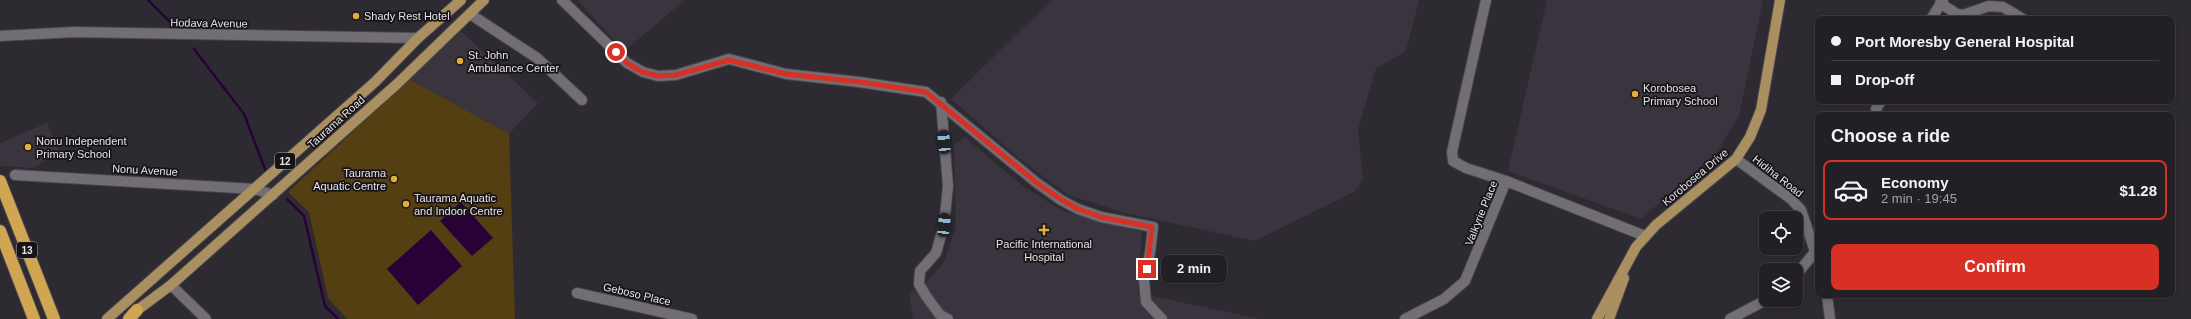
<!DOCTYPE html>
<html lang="en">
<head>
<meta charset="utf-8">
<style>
	body { margin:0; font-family:Helvetica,sans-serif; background:#2a282d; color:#f1f3f6; height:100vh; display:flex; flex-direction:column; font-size:15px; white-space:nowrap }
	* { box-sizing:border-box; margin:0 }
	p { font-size:13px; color:#a2a3a7 }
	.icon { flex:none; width:22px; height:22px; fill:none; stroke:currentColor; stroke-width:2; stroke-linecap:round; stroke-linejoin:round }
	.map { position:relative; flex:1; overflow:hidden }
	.details { position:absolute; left:1815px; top:112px; width:360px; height:186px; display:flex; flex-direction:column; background:#222025; border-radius:8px; box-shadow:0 2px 6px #0003,0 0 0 1px #3f3e42 }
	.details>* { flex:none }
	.guide { position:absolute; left:1815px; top:16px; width:360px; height:88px; border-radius:8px; box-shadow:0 2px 6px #0003,0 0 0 1px #3f3e42; display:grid; align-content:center; height:88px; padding:0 16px; background:#222025 }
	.tools { position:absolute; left:1759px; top:211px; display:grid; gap:8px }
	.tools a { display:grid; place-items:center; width:44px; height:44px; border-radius:8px; background:#222025; box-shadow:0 2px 6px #0003,0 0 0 1px #3f3e42; font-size:20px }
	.end { position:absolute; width:18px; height:18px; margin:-9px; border:5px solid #d93025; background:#fff; box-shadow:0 0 0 2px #fff }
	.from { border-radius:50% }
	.bubble { position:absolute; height:28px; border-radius:8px; background:#222025; box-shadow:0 2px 6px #0003,0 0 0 1px #3f3e42; font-size:13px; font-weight:600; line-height:28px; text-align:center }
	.car { position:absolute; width:12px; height:24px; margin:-12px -6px; border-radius:5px; box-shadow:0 0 3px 1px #0007; background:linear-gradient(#222 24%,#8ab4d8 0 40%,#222 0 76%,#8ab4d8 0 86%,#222 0) }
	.guide b { display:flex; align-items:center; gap:14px; height:38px; font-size:15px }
	.guide b+b { border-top:1px solid #3f3e42 }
	.guide i { width:10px; height:10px; background:#f1f3f6 }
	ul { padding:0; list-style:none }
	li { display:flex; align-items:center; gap:12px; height:60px; margin:0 8px 6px; padding:0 8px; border:2px solid transparent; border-radius:8px }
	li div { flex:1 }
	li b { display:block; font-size:15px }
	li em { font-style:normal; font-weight:600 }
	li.selected { border-color:#d93025 }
	li>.icon { width:36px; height:36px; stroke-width:1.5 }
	h2 { padding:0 16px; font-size:18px; line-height:48px }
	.button { display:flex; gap:8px; margin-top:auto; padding:8px 16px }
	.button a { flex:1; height:46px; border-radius:8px; background:#d93025; color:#fff; font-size:16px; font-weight:600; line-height:46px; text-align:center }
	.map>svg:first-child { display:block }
	.built { fill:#3a343e }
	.green { fill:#543f12 }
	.water { fill:#280237 }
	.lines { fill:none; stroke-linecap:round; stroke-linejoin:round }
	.stream { stroke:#280237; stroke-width:2.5 }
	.minor-casing { stroke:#49454a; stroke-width:12 }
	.major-casing { stroke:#49454a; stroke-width:12 }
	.highway-casing { stroke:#49454a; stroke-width:14 }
	.minor { stroke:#726e75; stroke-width:10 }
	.major { stroke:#aa9061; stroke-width:10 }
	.highway { stroke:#d0a653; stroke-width:12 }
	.route { stroke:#d93025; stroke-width:5 }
	.poi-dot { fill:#e4ae35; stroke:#161417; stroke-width:1.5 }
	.labels { text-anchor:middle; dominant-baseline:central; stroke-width:3.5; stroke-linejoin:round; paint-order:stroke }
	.shield { fill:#161417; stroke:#a8a5a9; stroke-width:1 }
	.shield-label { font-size:10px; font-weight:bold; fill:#e6e3e7 }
	.poi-label { font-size:11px; fill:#e6e3e7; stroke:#161417; text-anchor:start }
	.street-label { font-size:11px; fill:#e6e3e7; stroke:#161417 }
</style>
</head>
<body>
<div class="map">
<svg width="2191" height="319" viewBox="0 0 2191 319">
	<rect width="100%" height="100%" fill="#2e2a31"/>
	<g class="built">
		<path d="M578,0H685L624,51Z"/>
		<path d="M1051,0H1419L1406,51L1376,68L1358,130L1363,180L1354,192L1255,241L1125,213L1068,195L1020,159L951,99Z"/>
		<path d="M1547,0H1763L1739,116L1716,153L1641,219L1508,171Z"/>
		<path d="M461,31L538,103L509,134L409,79Z"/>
		<path d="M47,123L59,151L34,168L0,166V143Z"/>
		<path d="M965,137L1020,184L1061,210L1142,232L1138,293L1260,319H913L909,293L930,279L944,262L956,227L954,145Z"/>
	</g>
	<path class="green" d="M409,79L509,134L515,319H347L328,298L309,212L288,192Z"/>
	<g class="water">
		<path d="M461,202L493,238L472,256L440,221Z"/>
		<path d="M431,230L462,266L418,305L387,269Z"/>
	</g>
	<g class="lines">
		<g class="stream">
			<path d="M148,0L174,26"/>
			<path d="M194,49L244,114L265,169"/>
			<path d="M287,199L304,216L325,306L338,319"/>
		</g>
		<g class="minor-casing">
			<g id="minor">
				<path d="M562,0L627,63L643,72L658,76L676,75L729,59L786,74L859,82L926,92L1037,183L1061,200L1078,209L1101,217L1153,227L1150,253L1144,280L1146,302L1162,319"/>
				<path d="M1486,0L1452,152L1453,161L1466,168L1506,181"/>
				<path d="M1940,3L1957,14L1963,15L1989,6L2003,7L2023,19"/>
				<path d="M470,14L537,58L582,100"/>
				<path d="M1931,19L1943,0"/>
				<path d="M0,36L74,32L418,38"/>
				<path d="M941,102L948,186L944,225L936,253L920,271L919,284L926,296L940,315L948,319"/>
				<path d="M1876,109L1881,101"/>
				<path d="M1736,159L1791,199L1801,210L1818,260"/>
				<path d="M15,175L255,189L273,195"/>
				<path d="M1796,275L1815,252"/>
				<path d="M171,285L206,319"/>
				<path d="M577,293L692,319"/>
				<path d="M1827,295L1830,319"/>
				<path d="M1405,319L1444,299L1465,281L1506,181L1645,236"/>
				<path d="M1730,319L1766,300"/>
			</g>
		</g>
		<g class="major-casing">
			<g id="major">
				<path d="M132,314L171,285L397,84L484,0"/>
				<path d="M107,319L375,82L418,38L461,0"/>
				<path d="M1597,319L1636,247L1656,225L1736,159L1750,137L1761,110L1780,0"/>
				<path d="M1609,319L1624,278"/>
			</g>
		</g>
		<g class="highway-casing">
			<g id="highway">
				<path d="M0,181L54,319"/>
				<path d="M0,231L34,319"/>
				<path d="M129,319L137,310"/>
			</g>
		</g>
		<use href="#minor" class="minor"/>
		<use href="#major" class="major"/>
		<use href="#highway" class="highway"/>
	</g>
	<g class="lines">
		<path class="route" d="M616,52L627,63L642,72L658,76L676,75L729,60L786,74L860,82L926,92L1037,183L1062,200L1078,209L1101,217L1152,227L1147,269"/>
	</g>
	<g class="poi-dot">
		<circle cx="356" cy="16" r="4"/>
		<circle cx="460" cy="61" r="4"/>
		<circle cx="1635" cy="94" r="4"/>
		<circle cx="28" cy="147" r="4"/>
		<circle cx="394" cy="179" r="4"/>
		<circle cx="406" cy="204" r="4"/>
		<path d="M1042 224h4v4h4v4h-4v4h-4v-4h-4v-4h4z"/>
	</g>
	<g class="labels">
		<g class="shield">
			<rect x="275" y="153" width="20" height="16" rx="3"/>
			<rect x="17" y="242" width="20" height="16" rx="3"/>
		</g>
		<g class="shield-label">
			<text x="285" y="161">12</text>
			<text x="27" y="250">13</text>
		</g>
		<g class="poi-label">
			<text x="364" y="16">Shady Rest Hotel</text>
			<text x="468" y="55">St. John<tspan x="468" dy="13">Ambulance Center</tspan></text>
			<text x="1643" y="88">Korobosea<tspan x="1643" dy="13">Primary School</tspan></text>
			<text x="36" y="141">Nonu Independent<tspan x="36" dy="13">Primary School</tspan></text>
			<text x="386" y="173" text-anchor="end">Taurama<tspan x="386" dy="13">Aquatic Centre</tspan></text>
			<text x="414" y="198">Taurama Aquatic<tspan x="414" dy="13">and Indoor Centre</tspan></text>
			<text x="1044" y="244" text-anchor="middle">Pacific International<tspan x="1044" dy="13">Hospital</tspan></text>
		</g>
		<g class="street-label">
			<text transform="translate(209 23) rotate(1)">Hodava Avenue</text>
			<text transform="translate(336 122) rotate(-42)">Taurama Road</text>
			<text transform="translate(145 170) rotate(3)">Nonu Avenue</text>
			<text transform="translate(1778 176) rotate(38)">Hidiha Road</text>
			<text transform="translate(1695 177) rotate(-40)">Korobosea Drive</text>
			<text transform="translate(1481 213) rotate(-68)">Valkyrie Place</text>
			<text transform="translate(637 294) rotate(13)">Geboso Place</text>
		</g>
	</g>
</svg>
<div class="tools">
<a><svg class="icon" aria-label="locate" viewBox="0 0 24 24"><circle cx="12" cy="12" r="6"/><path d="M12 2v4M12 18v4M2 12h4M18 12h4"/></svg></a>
<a><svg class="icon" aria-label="layers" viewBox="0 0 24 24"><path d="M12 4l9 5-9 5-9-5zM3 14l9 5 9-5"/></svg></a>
</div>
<i class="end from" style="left:616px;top:52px"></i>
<i class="end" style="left:1147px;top:269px"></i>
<div class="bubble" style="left:1161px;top:255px;width:66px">2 min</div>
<i class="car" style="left:944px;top:142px;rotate:355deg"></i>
<i class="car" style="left:944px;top:225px;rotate:6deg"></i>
<div class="guide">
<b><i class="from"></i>Port Moresby General Hospital</b>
<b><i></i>Drop-off</b>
</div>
<section class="details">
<h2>Choose a ride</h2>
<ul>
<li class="selected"><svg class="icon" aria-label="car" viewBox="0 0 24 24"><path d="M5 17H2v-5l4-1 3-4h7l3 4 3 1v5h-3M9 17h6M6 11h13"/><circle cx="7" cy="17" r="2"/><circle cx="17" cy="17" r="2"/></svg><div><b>Economy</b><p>2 min · 19:45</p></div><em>$1.28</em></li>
</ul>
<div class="button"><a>Confirm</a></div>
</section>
</div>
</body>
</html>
